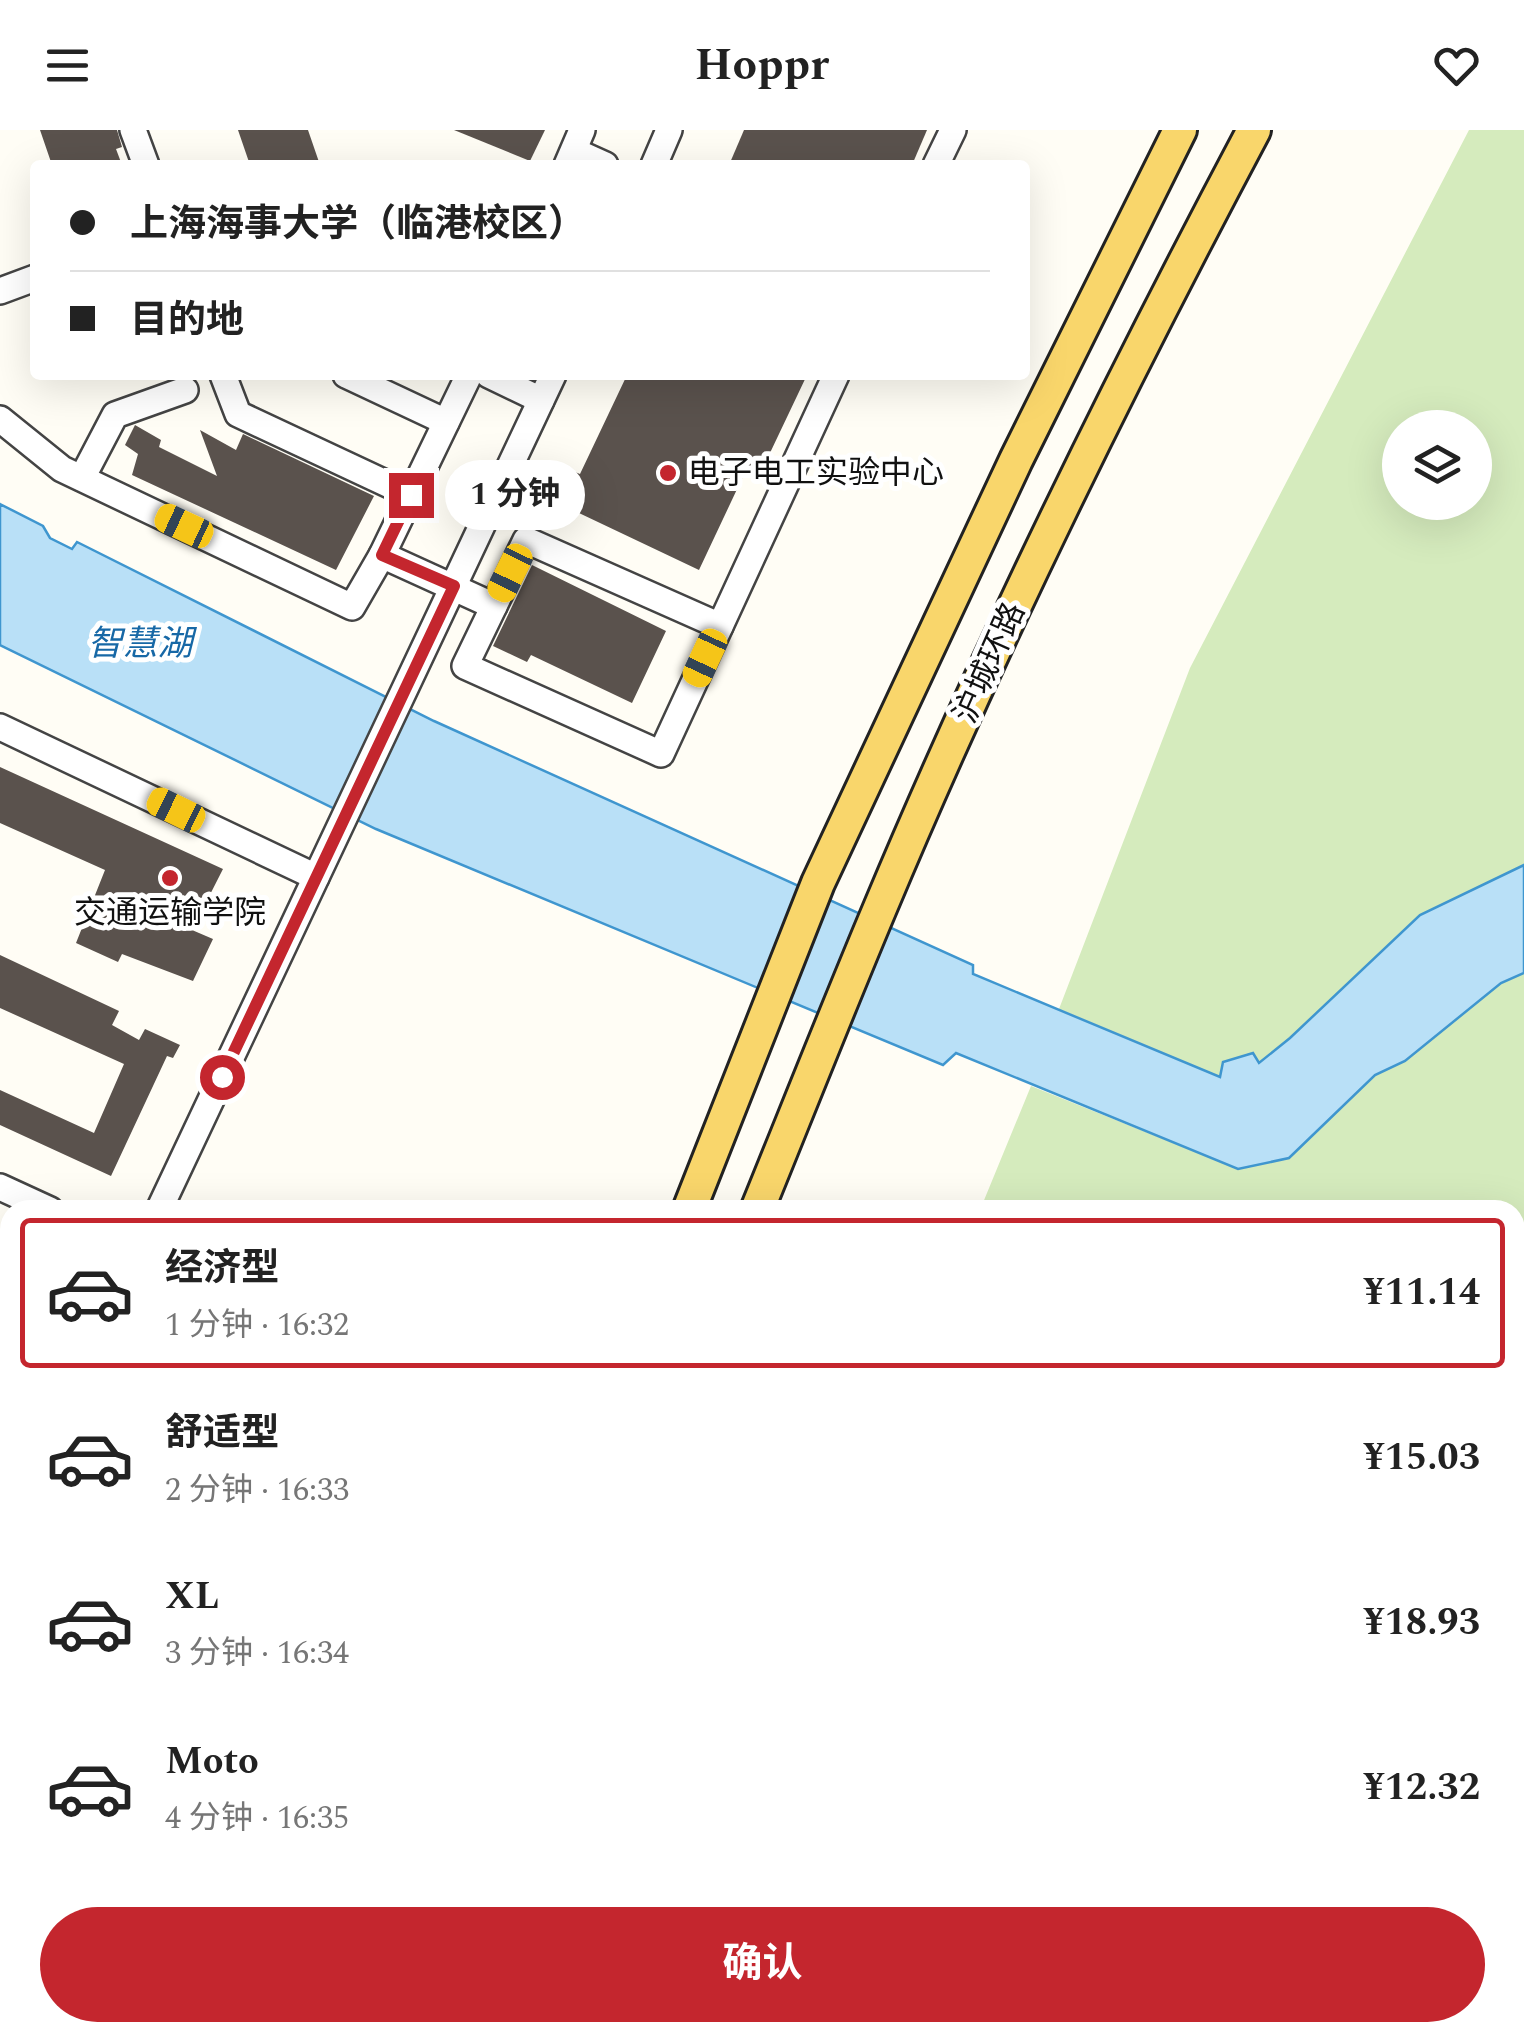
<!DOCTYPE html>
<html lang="zh">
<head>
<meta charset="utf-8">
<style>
	body { margin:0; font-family:Spectral,"Noto Sans SC",serif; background:#f2f2f2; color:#222; height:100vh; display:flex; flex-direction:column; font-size:38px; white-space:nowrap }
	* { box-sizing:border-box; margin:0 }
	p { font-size:32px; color:#767676 }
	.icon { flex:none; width:55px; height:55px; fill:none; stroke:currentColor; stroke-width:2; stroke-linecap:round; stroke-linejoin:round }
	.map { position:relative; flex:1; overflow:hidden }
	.panel { position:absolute; left:0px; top:1070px; width:1525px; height:842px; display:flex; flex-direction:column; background:#fff; border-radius:30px 30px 0 0; box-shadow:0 10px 40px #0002 }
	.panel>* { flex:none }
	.guide { position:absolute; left:30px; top:30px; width:1000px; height:220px; border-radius:10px; box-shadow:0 10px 40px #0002; display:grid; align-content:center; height:220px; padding:0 40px; background:#fff }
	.buttons { position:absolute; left:1382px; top:280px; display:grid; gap:20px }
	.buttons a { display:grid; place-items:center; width:110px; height:110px; border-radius:50%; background:#fff; box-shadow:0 10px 40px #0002; font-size:50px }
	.end { position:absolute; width:45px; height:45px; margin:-22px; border:12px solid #c4262e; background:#fff; box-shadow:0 0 0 5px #fff }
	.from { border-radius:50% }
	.bubble { position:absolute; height:70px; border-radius:35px; background:#fff; box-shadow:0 10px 40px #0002; font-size:32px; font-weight:700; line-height:70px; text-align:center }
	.car { position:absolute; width:30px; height:60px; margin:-30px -15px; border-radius:12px; box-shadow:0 0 8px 2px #0007; background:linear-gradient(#f5c518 24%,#345 0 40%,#f5c518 0 76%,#345 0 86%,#f5c518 0) }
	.guide b { display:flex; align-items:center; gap:35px; height:95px; font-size:38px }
	.guide b+b { border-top:2px solid #e0e0e0 }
	.guide i { width:25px; height:25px; background:#222 }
	ul { padding:18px 0 0; list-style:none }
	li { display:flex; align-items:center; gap:30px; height:150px; margin:0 20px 15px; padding:0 20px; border:5px solid transparent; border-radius:10px }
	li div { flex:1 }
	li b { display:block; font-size:38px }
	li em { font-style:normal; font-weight:700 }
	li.current { border-color:#c4262e }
	li>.icon { width:90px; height:90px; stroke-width:1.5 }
	.cta { display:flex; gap:20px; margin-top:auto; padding:20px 40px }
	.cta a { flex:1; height:115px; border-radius:60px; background:#c4262e; color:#fff; font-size:40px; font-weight:700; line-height:115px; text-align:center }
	header { display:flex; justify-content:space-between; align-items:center; height:130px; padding:0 40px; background:#fff; font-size:45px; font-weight:700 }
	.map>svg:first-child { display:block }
	.green { fill:#d5ebbd; fill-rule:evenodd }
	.water { fill:#b9e0f7; stroke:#3f96cf; stroke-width:2.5 }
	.building { fill:#5a524d }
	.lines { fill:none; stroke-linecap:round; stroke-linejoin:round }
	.minor-casing { stroke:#444; stroke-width:30 }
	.major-casing { stroke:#222; stroke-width:38 }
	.minor { stroke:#fff; stroke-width:25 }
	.major { stroke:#f9d66b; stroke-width:32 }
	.route { stroke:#c4262e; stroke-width:12 }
	.poi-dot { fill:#c4262e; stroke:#fff; stroke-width:4 }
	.labels { text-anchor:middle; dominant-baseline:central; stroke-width:10; stroke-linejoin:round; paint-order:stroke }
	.poi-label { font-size:32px; fill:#111; stroke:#fff; text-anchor:start }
	.street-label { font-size:32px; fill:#111; stroke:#fff }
	.water-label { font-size:35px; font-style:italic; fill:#1768a6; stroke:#fff }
</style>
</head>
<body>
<header><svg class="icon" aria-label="menu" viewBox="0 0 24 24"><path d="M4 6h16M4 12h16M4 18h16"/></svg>Hoppr<svg class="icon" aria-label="heart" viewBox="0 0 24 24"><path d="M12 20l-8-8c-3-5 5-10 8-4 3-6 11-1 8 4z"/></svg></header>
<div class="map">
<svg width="1524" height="1911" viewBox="0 0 1524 1911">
	<rect width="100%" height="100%" fill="#fffdf5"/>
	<g class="green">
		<path d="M1469,0H1524V735L1420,785L1290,908L1258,934L1221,947L1059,879L1190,538ZM1400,298H1475V372H1400Z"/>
		<path d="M1524,843V1391L1515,1389V1080H980L1031,956L1238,1039L1289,1028L1375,945L1405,931L1501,853Z"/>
		<path d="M1515,1493L1524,1494V1911H677L680,1902H1515Z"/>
	</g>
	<path class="water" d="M0,374L43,396L50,408L72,419L77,412L434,591L973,835V844L1220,947L1223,932L1253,923L1259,933L1290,908L1420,785L1524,735V843L1501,853L1405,931L1375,945L1289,1028L1238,1039L956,923L943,935L376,699L0,515Z"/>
	<g class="building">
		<path d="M40,0H117L122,17L116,19L122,35H52Z"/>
		<path d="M238,0H308L320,35H250Z"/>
		<path d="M454,0H545L530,31Z"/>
		<path d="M744,0H927L912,35H729Z"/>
		<path d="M627,245H807L760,344L747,338L699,440L560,374L575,342L580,344Z"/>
		<path d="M135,295L161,310L159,317L217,346L200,300L236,320L243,304L374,366L336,440L132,345L138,324L125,315Z"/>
		<path d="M532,435L666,501L632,573L531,525L527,532L493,516Z"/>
		<path d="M0,637L223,739L192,800L213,809L193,851L122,824L118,832L76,813L105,740L0,693Z"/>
		<path d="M0,825L119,881L112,895L139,910L145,899L180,915L173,928L167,926L111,1046L0,995V960L94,1003L124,934L0,878Z"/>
	</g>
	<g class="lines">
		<g class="minor-casing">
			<g id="minor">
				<path d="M133,0L146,35"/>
				<path d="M574,21L605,35"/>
				<path d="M567,35L582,0"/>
				<path d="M654,35L669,0"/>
				<path d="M936,35L953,0"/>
				<path d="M0,161L35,148"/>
				<path d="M223,245L238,284L411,365"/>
				<path d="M346,245L446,292"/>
				<path d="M469,245L382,425L494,476L465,536L661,624L836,245"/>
				<path d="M489,245L541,270"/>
				<path d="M0,289L62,339L352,477L382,425"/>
				<path d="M82,348L115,285L185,260"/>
				<path d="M494,476L526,410L720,496"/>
				<path d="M0,597L316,747"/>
				<path d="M0,1057L50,1080"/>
				<path d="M159,1080L553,245"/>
				<path d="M0,1137L10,1142"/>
				<path d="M0,1417L10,1396"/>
				<path d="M1515,1428L1524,1429"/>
				<path d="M1515,1455L1524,1456"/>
			</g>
		</g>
		<g class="major-casing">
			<g id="major">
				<path d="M689,1080L818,753L1016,330L1180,0"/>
				<path d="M757,1080C798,979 838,878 880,778C991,513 1119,254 1254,0"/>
				<path d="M408,1911L410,1902"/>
				<path d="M481,1911L484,1902"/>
			</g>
		</g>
		<use href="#minor" class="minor"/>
		<use href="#major" class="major"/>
	</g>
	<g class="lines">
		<path class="route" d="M222,947L454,456L382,425L411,365"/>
	</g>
	<g class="poi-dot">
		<circle cx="668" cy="343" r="10"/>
		<circle cx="170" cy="748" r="10"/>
	</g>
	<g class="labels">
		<g class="poi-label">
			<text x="688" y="343">电子电工实验中心</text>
			<text x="170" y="783" text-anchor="middle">交通运输学院</text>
		</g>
		<g class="street-label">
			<text transform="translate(990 533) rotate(-66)">沪城环路</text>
		</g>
		<g class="water-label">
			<text x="140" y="514">智慧湖</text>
		</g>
	</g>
</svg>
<div class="buttons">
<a><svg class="icon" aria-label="layers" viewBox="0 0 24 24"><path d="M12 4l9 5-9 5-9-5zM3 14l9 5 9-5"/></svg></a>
</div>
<i class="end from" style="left:222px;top:947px"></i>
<i class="end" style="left:411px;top:365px"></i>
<div class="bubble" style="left:445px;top:330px;width:140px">1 分钟</div>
<i class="car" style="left:184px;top:396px;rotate:295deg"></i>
<i class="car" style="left:510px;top:443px;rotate:206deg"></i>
<i class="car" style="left:705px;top:528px;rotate:205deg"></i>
<i class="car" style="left:176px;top:680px;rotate:296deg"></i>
<div class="guide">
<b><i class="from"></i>上海海事大学（临港校区）</b>
<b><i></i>目的地</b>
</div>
<section class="panel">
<ul>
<li class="current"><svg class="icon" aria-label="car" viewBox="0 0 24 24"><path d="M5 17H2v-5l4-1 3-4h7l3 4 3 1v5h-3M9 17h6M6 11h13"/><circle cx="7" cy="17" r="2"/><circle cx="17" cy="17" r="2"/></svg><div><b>经济型</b><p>1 分钟 · 16:32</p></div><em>¥11.14</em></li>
<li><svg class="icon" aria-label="car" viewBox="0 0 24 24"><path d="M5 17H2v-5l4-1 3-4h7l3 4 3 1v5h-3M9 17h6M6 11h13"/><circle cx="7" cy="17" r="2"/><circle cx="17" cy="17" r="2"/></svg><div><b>舒适型</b><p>2 分钟 · 16:33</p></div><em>¥15.03</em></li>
<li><svg class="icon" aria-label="car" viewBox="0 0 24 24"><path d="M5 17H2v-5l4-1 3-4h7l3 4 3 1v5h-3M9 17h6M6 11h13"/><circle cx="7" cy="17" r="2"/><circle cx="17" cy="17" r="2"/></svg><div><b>XL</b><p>3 分钟 · 16:34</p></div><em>¥18.93</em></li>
<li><svg class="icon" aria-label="car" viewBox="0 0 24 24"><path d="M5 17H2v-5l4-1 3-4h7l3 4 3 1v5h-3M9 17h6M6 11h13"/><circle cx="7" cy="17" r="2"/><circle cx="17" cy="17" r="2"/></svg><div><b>Moto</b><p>4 分钟 · 16:35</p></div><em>¥12.32</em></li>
</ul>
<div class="cta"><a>确认</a></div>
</section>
</div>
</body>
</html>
